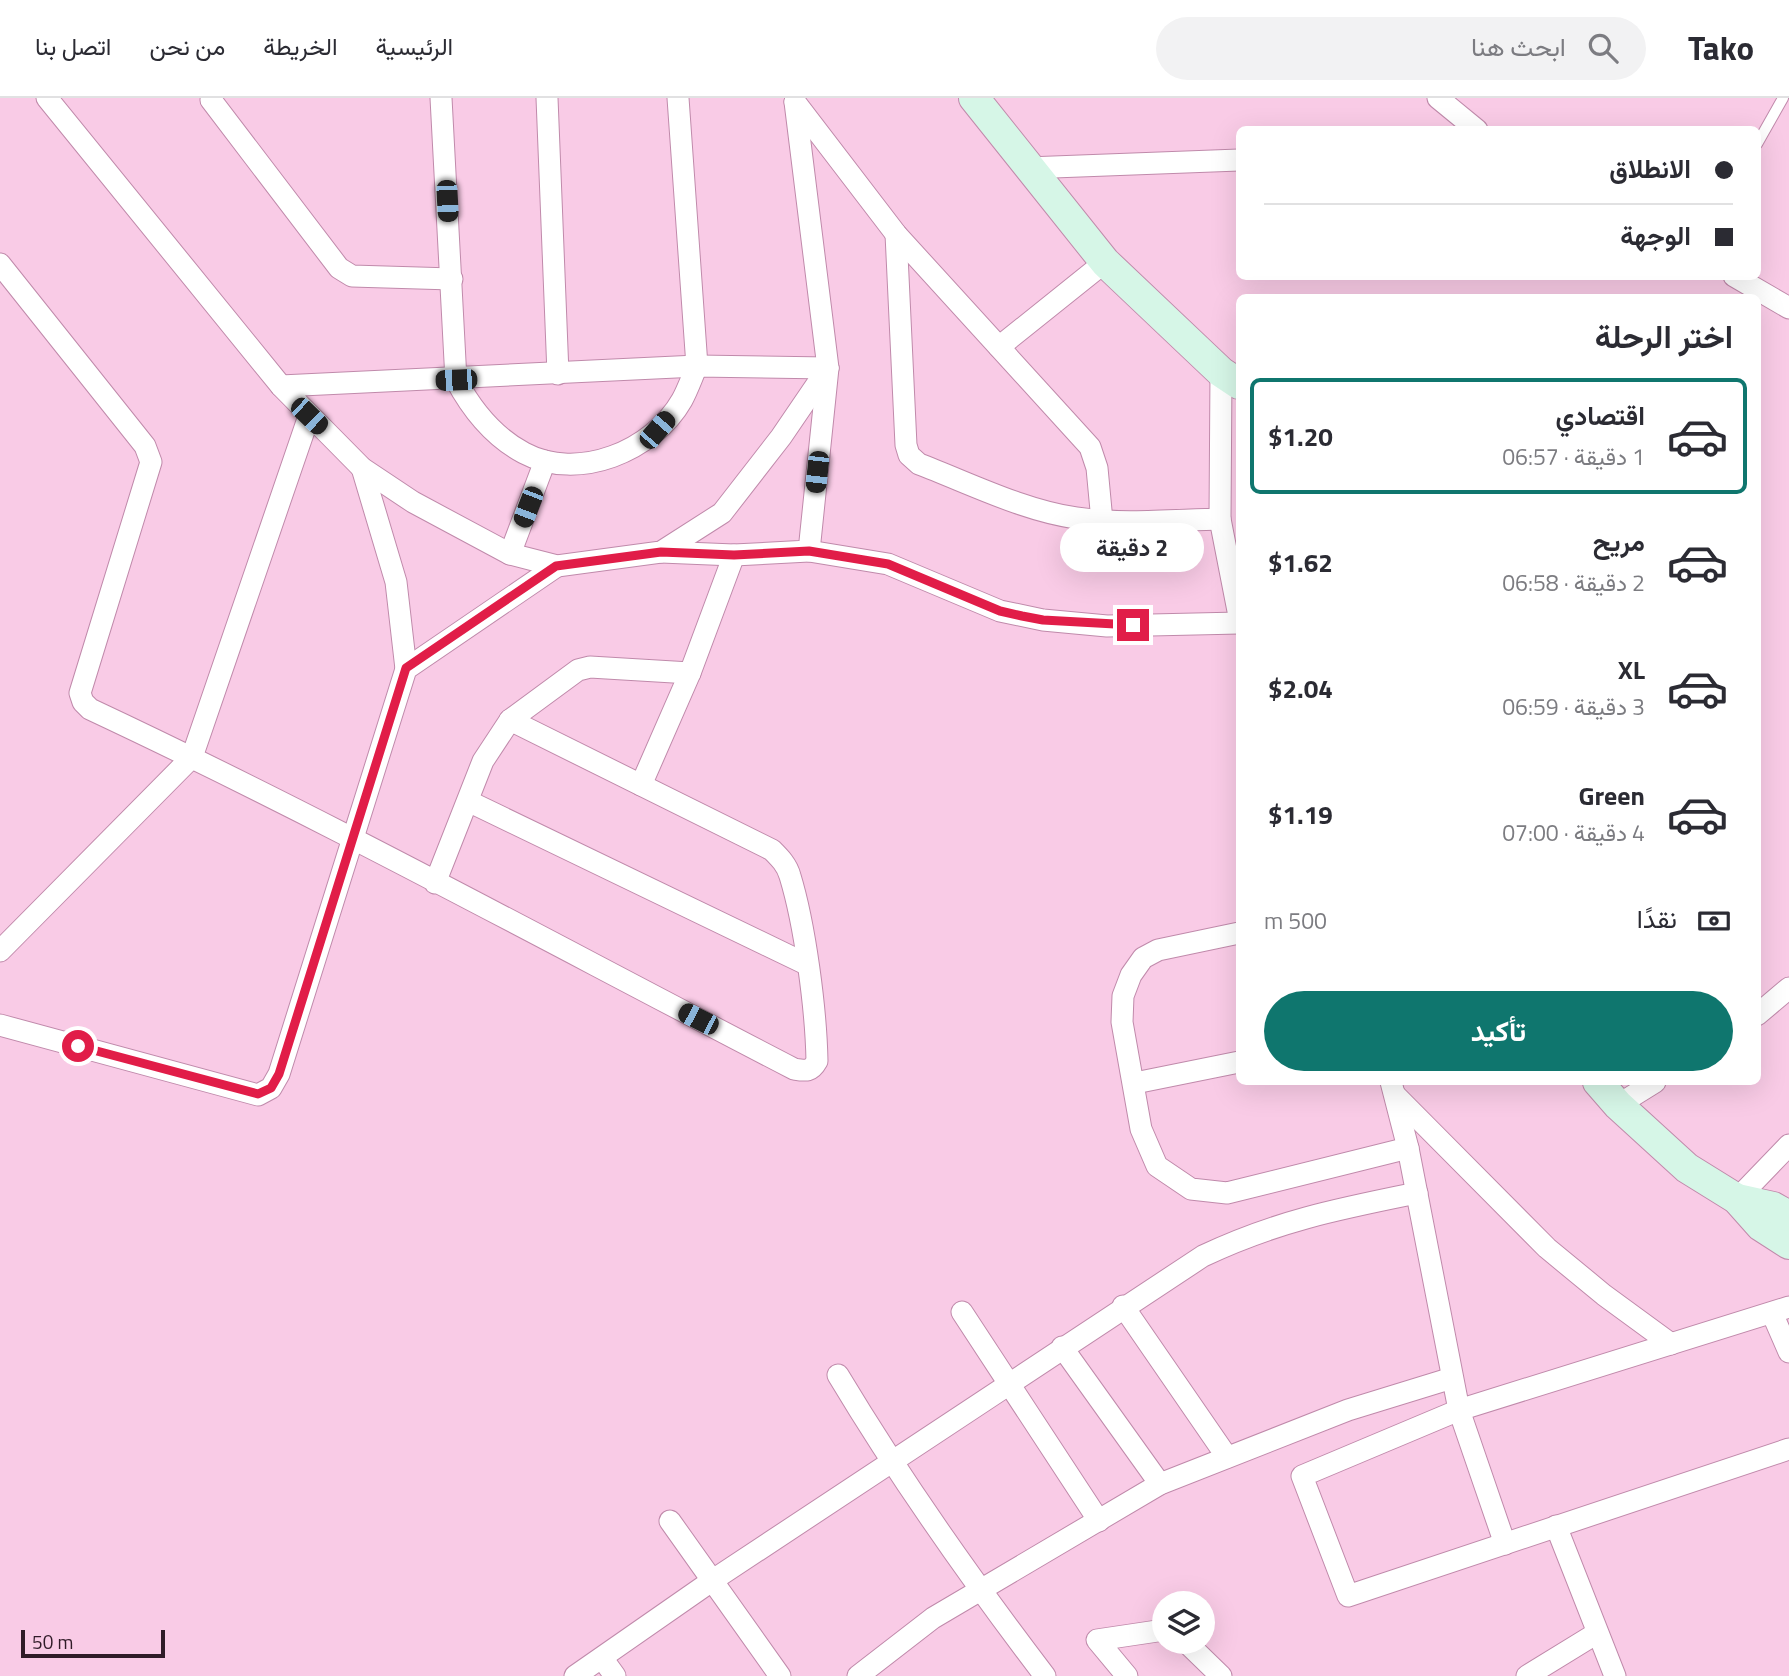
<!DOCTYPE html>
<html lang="ar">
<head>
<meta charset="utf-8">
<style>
	body { margin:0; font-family:"Titillium Web",Vazirmatn,sans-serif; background:#f2f2f3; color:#2b2b33; direction:rtl; height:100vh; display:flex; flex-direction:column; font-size:26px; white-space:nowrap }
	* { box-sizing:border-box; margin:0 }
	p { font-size:23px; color:#7c7c81 }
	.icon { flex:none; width:38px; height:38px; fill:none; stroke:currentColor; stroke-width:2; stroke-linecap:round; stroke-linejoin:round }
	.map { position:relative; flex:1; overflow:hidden; direction:ltr }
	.sheet { position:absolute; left:1236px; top:196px; width:525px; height:791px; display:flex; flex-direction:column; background:#fff; border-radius:10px; box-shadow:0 7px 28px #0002; direction:rtl }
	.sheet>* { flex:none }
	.hud { position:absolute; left:1236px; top:28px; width:525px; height:154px; border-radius:10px; box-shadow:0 7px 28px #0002; direction:rtl; display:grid; align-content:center; height:154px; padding:0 28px; background:#fff }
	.buttons { position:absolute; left:1152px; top:1493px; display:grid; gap:14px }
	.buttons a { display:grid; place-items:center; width:63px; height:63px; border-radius:50%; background:#fff; box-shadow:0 7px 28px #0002; font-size:35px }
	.scale { position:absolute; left:21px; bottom:18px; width:144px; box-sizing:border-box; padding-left:7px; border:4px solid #301b28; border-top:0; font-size:19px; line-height:24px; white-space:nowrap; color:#301b28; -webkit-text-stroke:5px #f9cbe6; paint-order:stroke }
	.end { position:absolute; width:32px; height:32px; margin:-16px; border:9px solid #e11d48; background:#fff; box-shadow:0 0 0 4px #fff }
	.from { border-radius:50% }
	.bubble { position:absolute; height:49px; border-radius:24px; background:#fff; box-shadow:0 7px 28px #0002; font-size:23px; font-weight:700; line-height:49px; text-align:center; direction:rtl }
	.car { position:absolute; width:21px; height:42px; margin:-21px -10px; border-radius:9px; box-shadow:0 0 5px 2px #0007; background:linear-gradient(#222 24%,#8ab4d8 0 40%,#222 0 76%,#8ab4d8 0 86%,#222 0) }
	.hud b { display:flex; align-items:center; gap:24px; height:66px; font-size:26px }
	.hud b+b { border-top:2px solid #e1e1e2 }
	.hud i { width:18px; height:18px; background:#2b2b33 }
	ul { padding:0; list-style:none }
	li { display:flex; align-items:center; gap:21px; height:116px; margin:0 14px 10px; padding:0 14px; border:4px solid transparent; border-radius:10px }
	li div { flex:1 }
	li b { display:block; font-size:26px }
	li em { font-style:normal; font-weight:700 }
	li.on { border-color:#0f766e }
	li>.icon { width:63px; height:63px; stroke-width:1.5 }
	h2 { padding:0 28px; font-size:32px; line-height:84px }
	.pay { display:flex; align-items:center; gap:18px; height:77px; padding:0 28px; font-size:26px }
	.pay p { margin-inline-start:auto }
	.primary-button { display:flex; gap:14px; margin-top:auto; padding:14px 28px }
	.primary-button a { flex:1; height:80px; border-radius:42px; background:#0f766e; color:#fff; font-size:28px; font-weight:700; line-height:80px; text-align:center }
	header { display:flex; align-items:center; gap:42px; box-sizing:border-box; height:98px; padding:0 35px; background:#fff; border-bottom:2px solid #e1e1e2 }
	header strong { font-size:33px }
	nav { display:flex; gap:38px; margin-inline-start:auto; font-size:24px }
	.search { width:490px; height:63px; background:#f2f2f3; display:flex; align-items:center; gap:18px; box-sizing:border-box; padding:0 24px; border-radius:38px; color:#7c7c81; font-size:26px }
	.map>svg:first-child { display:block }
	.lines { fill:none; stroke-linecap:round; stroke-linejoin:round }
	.lane-casing { stroke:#c08aab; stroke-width:12 }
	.street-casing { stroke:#c08aab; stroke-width:23 }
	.secondary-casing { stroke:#c08aab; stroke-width:32 }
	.lane { stroke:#fff; stroke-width:10 }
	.street { stroke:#fff; stroke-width:21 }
	.secondary { stroke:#d6f6e7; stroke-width:30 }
	.route { stroke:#e11d48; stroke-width:9 }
</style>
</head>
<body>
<header>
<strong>Tako</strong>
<div class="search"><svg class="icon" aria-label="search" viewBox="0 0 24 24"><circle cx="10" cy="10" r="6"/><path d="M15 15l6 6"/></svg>ابحث هنا</div>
<nav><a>الرئيسية</a><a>الخريطة</a><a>من نحن</a><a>اتصل بنا</a></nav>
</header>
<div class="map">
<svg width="1789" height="1578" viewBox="0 0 1789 1578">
	<rect width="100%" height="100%" fill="#f9cbe6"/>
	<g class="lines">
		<g class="lane-casing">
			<path id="lane" d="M1757,46L1783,0"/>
		</g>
		<g class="street-casing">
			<g id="street">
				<path d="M47,0L281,288L362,370L413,404L510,456L557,468L661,454L722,415L781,339L828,270"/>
				<path d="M441,0L456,282C472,312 494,339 524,355C578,384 653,353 682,302C688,291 692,279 697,268L678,0"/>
				<path d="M547,0L558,276"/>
				<path d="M1438,0L1477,32"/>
				<path d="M211,2L339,170L352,178L452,181"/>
				<path d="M795,4L896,136L1090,349L1097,370L1102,423"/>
				<path d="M1027,70L1239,62"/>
				<path d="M896,136L906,347L909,357L919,366C969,385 1022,412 1076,420C1123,427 1173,422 1220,421L1221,274"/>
				<path d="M0,166L145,348L151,364L80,595L83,604L90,611C329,723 560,850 794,971C806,973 811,974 817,963C816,911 805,827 790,778C787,767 780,760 772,752L510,622L483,663L435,785"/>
				<path d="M1734,178L1789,210"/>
				<path d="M999,249L1105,164"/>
				<path d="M281,288L697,268L828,270"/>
				<path d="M362,370L396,484L406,571"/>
				<path d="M1220,421L1239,518"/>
				<path d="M809,453L888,466L1000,513L1043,522L1107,528L1239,525"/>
				<path d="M661,454L734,457L809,453L828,270L795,4"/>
				<path d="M510,456L545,363"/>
				<path d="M510,622L578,572L590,569L690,575"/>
				<path d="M641,687L690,575L734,457"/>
				<path d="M468,703L806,866"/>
				<path d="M1239,835L1158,852L1143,860L1131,877L1123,898L1122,924L1141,1031L1157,1068L1191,1091L1227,1095L1408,1050"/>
				<path d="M0,853L192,659L309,318"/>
				<path d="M1757,917L1789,890"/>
				<path d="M0,927L258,997L271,990L279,976L406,571L557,468"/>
				<path d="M1391,984L1408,1050L1459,1312L1505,1446"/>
				<path d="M1135,985L1239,964"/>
				<path d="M1395,997L1547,1150L1604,1197L1671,1246"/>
				<path d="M1618,1007L1655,984"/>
				<path d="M1737,1101L1789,1047"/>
				<path d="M1123,1208L1227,1359"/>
				<path d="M1789,1209L1459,1312L1302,1378L1348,1498L1789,1351"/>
				<path d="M962,1214L1099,1423"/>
				<path d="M1772,1215L1789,1254"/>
				<path d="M1062,1249L1160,1386"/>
				<path d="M838,1277C901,1382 971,1481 1045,1578"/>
				<path d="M670,1423L780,1578"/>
				<path d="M1556,1428L1615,1578"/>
				<path d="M1186,1544L1221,1578"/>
				<path d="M602,1560L615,1578"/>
				<path d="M575,1578L713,1482L1203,1158C1277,1123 1338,1111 1417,1095"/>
				<path d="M858,1578L933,1520L1160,1386L1348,1312L1452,1280"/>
				<path d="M1127,1578L1097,1542L1164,1532"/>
				<path d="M1527,1578L1597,1535"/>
			</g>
		</g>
		<g class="secondary-casing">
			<g id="secondary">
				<path d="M974,0L1105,164L1221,274L1239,286"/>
				<path d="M1598,984L1618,1007L1687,1070L1737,1101L1761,1128L1789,1146"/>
				<path d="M1737,1101L1773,1109L1789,1118"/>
			</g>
		</g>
		<use href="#lane" class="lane"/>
		<use href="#street" class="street"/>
		<use href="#secondary" class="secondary"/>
	</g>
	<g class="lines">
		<path class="route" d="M78,948L258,996L271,990L279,976L406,570L556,468L661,454L734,457L809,453L888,466L1000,513L1022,518L1043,522L1133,527"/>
	</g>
</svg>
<div class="buttons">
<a><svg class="icon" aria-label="layers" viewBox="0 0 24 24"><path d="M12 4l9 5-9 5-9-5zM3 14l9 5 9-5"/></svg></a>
</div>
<div class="scale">50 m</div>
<i class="end from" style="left:78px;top:948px"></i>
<i class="end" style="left:1133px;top:527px"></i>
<div class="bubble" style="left:1060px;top:425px;width:144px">2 دقيقة</div>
<i class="car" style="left:447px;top:103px;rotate:177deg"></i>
<i class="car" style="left:456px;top:282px;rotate:268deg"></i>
<i class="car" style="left:309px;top:318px;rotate:134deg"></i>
<i class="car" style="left:657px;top:332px;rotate:41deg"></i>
<i class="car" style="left:817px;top:374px;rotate:186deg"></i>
<i class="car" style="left:528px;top:409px;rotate:201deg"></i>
<i class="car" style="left:698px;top:921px;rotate:297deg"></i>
<div class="hud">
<b><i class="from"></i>الانطلاق</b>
<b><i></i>الوجهة</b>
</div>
<section class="sheet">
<h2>اختر الرحلة</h2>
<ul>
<li class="on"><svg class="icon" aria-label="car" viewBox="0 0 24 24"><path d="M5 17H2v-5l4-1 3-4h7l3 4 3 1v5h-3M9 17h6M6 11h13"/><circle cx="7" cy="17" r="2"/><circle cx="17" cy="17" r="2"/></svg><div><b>اقتصادي</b><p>1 دقيقة · 06:57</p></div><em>$1.20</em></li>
<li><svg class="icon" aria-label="car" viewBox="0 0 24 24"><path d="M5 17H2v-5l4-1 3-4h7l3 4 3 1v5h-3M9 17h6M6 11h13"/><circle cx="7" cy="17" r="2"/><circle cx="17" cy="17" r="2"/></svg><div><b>مريح</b><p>2 دقيقة · 06:58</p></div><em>$1.62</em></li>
<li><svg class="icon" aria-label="car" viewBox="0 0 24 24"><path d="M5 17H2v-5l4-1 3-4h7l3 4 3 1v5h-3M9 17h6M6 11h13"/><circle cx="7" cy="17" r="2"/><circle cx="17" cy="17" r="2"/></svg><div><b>XL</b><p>3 دقيقة · 06:59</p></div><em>$2.04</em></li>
<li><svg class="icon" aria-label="car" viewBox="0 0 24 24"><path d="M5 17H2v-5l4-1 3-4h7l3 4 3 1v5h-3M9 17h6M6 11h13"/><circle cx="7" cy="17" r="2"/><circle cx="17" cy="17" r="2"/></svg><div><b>Green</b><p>4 دقيقة · 07:00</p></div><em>$1.19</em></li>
</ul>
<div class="pay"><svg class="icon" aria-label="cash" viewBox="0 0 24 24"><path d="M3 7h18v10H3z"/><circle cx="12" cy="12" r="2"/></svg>نقدًا<p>500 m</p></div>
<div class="primary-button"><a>تأكيد</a></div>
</section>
</div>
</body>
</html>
